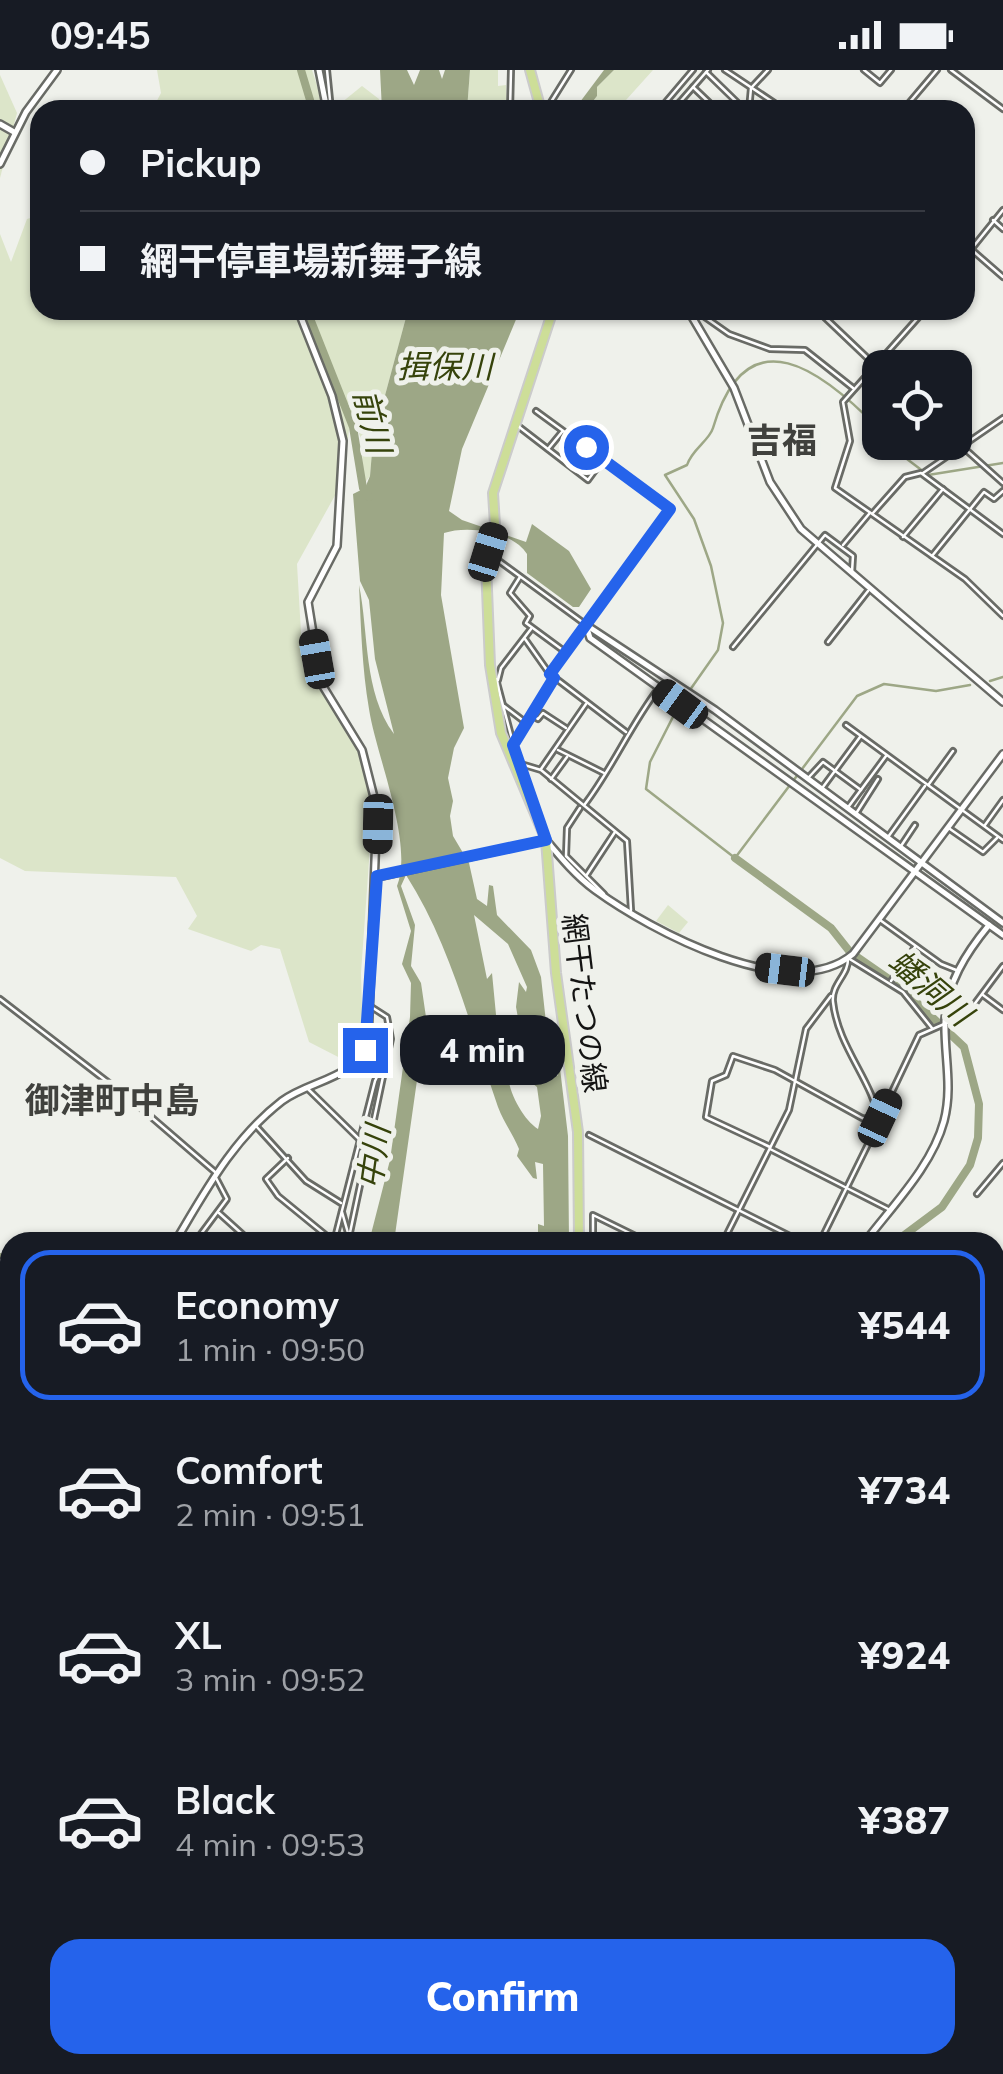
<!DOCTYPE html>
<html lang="en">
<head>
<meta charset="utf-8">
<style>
	body { margin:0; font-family:Mulish,"Noto Sans JP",sans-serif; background:#242831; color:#f1f3f6; height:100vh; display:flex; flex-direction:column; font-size:38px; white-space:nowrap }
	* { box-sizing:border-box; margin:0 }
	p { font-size:32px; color:#9ea1a6 }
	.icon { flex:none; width:55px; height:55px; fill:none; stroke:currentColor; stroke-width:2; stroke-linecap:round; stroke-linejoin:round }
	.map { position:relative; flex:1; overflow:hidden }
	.sheet { position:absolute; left:0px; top:1162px; width:1005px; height:842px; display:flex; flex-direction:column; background:#171b24; border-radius:30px 30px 0 0; box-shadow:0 2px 8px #0004 }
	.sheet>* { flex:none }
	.hud { position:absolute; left:30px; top:30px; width:945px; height:220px; border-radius:30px; box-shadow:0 2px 8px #0004; display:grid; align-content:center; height:220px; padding:0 50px; background:#171b24 }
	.tools { position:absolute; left:862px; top:280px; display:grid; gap:20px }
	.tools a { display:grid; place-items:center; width:110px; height:110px; border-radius:20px; background:#171b24; box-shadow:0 2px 8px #0004; font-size:50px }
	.end { position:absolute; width:45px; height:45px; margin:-22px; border:12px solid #2563eb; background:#fff; box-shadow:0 0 0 5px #fff }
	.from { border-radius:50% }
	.bubble { position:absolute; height:70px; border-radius:30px; background:#171b24; box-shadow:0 2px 8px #0004; font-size:32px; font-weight:800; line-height:70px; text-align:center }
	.car { position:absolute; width:30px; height:60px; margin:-30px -15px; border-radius:12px; box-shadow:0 0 8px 2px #0007; background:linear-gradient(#222 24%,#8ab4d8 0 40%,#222 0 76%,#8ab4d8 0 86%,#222 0) }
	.hud b { display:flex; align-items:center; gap:35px; height:95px; font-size:38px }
	.hud b+b { border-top:2px solid #363941 }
	.hud i { width:25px; height:25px; background:#f1f3f6 }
	ul { padding:18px 0 0; list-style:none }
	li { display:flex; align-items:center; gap:30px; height:150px; margin:0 20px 15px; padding:0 30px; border:5px solid transparent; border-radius:30px }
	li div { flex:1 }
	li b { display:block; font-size:38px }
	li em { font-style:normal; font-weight:800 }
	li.selected { border-color:#2563eb }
	li>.icon { width:90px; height:90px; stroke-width:1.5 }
	.action { display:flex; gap:20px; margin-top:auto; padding:20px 50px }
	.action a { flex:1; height:115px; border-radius:30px; background:#2563eb; color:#fff; font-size:40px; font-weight:800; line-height:115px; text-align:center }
	.status { display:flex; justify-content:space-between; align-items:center; height:70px; padding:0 50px; background:#171b24; direction:ltr }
	.status svg { height:28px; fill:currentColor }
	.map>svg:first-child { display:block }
	.green { fill:#dce5c9 }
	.water { fill:#9da786; fill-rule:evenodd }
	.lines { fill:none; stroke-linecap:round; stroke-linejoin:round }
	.stream { stroke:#9da786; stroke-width:2.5 }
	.river { stroke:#9da786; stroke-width:8 }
	.minor-casing { stroke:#696b66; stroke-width:8 }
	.tertiary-casing { stroke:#696b66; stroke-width:10 }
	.secondary-casing { stroke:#696b66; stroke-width:10 }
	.primary-casing { stroke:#cbcbcb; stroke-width:12 }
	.minor { stroke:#fff; stroke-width:2.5 }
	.tertiary { stroke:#fff; stroke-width:5 }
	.secondary { stroke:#fff; stroke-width:5 }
	.primary { stroke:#cdde98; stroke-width:8 }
	.route { stroke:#2563eb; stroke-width:12 }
	.labels { text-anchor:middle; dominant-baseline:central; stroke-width:10; stroke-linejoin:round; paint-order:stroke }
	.street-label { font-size:30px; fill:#141413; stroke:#eff1eb }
	.water-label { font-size:32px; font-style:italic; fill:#36430b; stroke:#eff1eb }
	.quarter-label { font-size:35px; font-weight:bold; fill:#40413d; stroke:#eff1eb }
</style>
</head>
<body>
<div class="status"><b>09:45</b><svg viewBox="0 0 49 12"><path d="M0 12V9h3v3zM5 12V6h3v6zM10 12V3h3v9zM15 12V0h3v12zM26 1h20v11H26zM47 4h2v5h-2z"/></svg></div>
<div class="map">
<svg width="1003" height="2004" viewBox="0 0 1003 2004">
	<rect width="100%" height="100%" fill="#eff1eb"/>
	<g class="green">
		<path d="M157,0H312L325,40H152L161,23Z"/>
		<path d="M470,0H498V16L506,15L507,40H467Z"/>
		<path d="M614,0H653L617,40H586L597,26V17Z"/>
		<path d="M0,5L17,43L0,108Z"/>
		<path d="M362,16L379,29L382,40H341V33Z"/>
		<path d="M40,145V240H408L373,370L370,406L361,418L363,374L351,343L343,411L297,494L303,597L347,657L365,695L373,735L361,903L363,971L355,987L346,991L309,972L280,879L261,875L251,881L188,859L197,846L176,807L25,801L0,788V164L11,192L27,149Z"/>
		<path d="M668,835L688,852L679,863L656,851Z"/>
		<path d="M0,1226L10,1233V1343L0,1339Z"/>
	</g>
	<g class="water">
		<path d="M380,0H407L414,15L420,0H439L442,9L445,0H470L467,40H382Z"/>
		<path d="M604,0H614L597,17V26L586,40H574Z"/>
		<path d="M408,240H520L462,379L449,441L462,450L526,472L532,454L569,481L591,519L579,537H573L527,503V484C513,461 467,455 444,463L441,525L464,658L454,678L448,708L453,731L450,746L453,766L469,793L477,829L487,836L489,815L493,816L497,845L531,880L541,907L551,998L558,1006L557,973L568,1066L569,1172H538V1154L544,1156L543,1094L535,1092L537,1109L533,1108L517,1086L519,1079C513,1064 503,1051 498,1037C471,960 451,875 406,805L401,816L415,855L411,896L421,913L426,947L394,1172H369L390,1090L410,947L411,913L402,894L411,861L397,816C414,774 376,685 369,639C362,598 361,557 359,515C369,563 363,622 394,664L375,589L369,530L360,511L353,424L365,418L370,406L373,370ZM474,845L508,874L527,917L526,922L519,912L516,937L528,1002L504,988L499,976L492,903L487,909ZM508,994L537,1017L541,1046L538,1059C521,1048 504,1014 508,994Z"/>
		<path d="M79,1995H181L174,2004H72Z"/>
	</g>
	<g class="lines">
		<g class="stream">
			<path d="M880,360C823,301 747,242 713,358C709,371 692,379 687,395L665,405L694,449L711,496L723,553L718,580L678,637L650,692L646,719L735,788L857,626L884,614L936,621L970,615"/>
			<path d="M893,372L903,386L928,405L1003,393"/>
			<path d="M990,611L1003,607"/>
			<path d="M995,1579L1003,1583"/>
			<path d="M787,1995L797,2004"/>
		</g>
		<g class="river">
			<path d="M301,0L313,40"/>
			<path d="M311,240V251L353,357L363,418L369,427"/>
			<path d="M735,788L831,858L850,882L899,916L964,977L979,1034L978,1068L970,1095L942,1137L895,1172"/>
			<path d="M0,1187V1197"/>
			<path d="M0,1223L10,1228"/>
			<path d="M0,1468L10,1457"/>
		</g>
		<g class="minor-casing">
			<g id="minor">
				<path d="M327,0L331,40"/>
				<path d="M725,0L785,40"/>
				<path d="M864,0L880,13L891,0"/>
				<path d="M951,0L1003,39"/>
				<path d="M706,2L745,40"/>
				<path d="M693,17L717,40"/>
				<path d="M680,32L689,40"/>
				<path d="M510,40L511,0"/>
				<path d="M546,40L571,0"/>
				<path d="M659,40L693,0"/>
				<path d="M673,40L708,0"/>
				<path d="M749,40L751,18L768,0"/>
				<path d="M903,40L937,0"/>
				<path d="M993,150L1003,159"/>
				<path d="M972,180L1003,207"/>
				<path d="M965,187L1003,140"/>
				<path d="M817,240L880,300"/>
				<path d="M925,240L843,332L850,371L835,418L965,509L1003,546"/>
				<path d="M694,247L702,245L729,264L770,279L805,280L853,318"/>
				<path d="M536,341L670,439L550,604L626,662"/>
				<path d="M518,356L588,410L602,391"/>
				<path d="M955,370L1003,413"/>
				<path d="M548,379L562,362"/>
				<path d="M923,403L1003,348"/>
				<path d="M873,443L905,407L921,403L1003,464"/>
				<path d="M903,467L943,419"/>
				<path d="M843,475L869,444"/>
				<path d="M491,485L585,554"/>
				<path d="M932,486L984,422L994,429L1003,421"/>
				<path d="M520,507L510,523L530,546L526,553L564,581"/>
				<path d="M525,569L549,603"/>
				<path d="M828,572L868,521"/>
				<path d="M733,577L825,465L853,486L852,502"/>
				<path d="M496,609L513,673"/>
				<path d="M498,610L501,598L531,559"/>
				<path d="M504,636L525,652"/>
				<path d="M533,646L538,649L543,643L566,658"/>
				<path d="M846,655L1003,770"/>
				<path d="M558,680L604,703"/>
				<path d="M521,694L541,700L627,771L631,840"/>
				<path d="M541,699L586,634"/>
				<path d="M809,707L823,692L861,720"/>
				<path d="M551,709L567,687"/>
				<path d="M929,714L953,681"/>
				<path d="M823,717L860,667"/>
				<path d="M530,722L513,675L553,610"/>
				<path d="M585,734C613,697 630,656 658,619"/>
				<path d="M849,736L886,686"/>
				<path d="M580,738L567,758L566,786L604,824"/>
				<path d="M857,742L878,709"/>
				<path d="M985,755L1003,730"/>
				<path d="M950,759L983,782L997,768"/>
				<path d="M888,767L925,716"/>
				<path d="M901,776L915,755"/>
				<path d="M586,806L615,762"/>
				<path d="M880,850L941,894L956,900"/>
				<path d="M891,911L915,877"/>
				<path d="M983,925L1003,940"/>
				<path d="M0,929L135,1033L215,1102"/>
				<path d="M308,1019L361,1071"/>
				<path d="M880,1047L919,965L967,944L1003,896"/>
				<path d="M256,1056L306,1111L341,1133"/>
				<path d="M589,1065L802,1172"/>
				<path d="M770,1077L706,1047L712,1011L726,1005L733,986L775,1000L862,1048L879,1052"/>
				<path d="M770,1079L888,1139"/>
				<path d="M288,1088L266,1109L278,1126L333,1171"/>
				<path d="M977,1124L1003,1093"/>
				<path d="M342,1142L348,1163"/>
				<path d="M219,1143L251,1172"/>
				<path d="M182,1164L192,1172"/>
				<path d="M195,1172L227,1129L215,1106"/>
				<path d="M334,1172L375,1011L386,988"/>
				<path d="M348,1172L391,969L387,947L373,938"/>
				<path d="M593,1172V1145L648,1172"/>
				<path d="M723,1172L789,1040L806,959L831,926"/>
				<path d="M820,1172L879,1052C874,1012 838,978 833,932C831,914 849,905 848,888L903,922L932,958"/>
				<path d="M0,1216L10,1223"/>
				<path d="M0,1356L10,1360"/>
				<path d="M0,1372L10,1375"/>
				<path d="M10,1424L2,1437L10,1446"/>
				<path d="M0,1462L10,1451"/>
				<path d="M995,1531L1003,1536"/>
				<path d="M995,1548L1003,1540"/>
				<path d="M995,1563L1003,1570"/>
				<path d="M995,1658L1003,1651"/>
				<path d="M995,1682L1003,1687"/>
				<path d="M995,1717L1003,1727"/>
				<path d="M995,1773L1003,1765"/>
				<path d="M995,1818L1001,1829L995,1834"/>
				<path d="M995,1846L1003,1854"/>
				<path d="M995,1864L1003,1856"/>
				<path d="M995,1913L1003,1920"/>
				<path d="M0,1914L10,1907"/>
				<path d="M995,1979L1003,1991"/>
				<path d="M457,1995L461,2004"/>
				<path d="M616,1995L623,2004"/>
				<path d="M636,1995L646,2004"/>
				<path d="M684,1995L692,2004"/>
				<path d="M709,1995L713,2004"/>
				<path d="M792,1995L802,2004"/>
				<path d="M826,1995L837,2004"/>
				<path d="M865,1995L876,2004"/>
				<path d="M946,1995L956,2004"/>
				<path d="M565,1997L578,2004"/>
				<path d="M192,2004L199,1995"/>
				<path d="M244,2004L251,1995"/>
				<path d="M299,2004L303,1995"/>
				<path d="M405,2004L407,1995"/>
				<path d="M471,2004L473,1995"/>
				<path d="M584,2004L596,1995"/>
				<path d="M655,2004L661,1995"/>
				<path d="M743,2004L752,1995"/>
				<path d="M868,2004L875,1995"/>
				<path d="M960,2004L962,1995"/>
			</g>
		</g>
		<g class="tertiary-casing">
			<g id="tertiary">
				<path d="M0,54L14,62"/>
				<path d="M0,94L26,42L57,0"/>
				<path d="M688,240L734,318L770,412L801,459L1003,632"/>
				<path d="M586,555L590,568L1003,865"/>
				<path d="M586,555L715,640L1003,853"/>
				<path d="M865,1172C893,1135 932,1096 944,1051C953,1017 944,985 945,951C946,914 966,883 989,855"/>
				<path d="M0,1192L10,1201"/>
				<path d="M1001,1441L1003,1442"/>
				<path d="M995,1901L1003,1891"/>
				<path d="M759,1995L765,2004"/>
				<path d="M349,2004L354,1995"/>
				<path d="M907,2004L915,1995"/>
			</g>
		</g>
		<g class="secondary-casing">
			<g id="secondary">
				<path d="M319,0L327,40"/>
				<path d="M377,807L546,770C561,788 576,806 595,820C650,860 790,936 853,884L1003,684"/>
				<path d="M175,1172C206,1120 233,1069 282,1031C310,1010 357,1009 368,971L377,739L362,680L321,613L308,532L337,476L343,371L332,326L298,240"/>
				<path d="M0,1555L10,1539"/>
			</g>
		</g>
		<g class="primary-casing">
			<g id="primary">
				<path d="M530,0L541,40"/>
				<path d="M553,240L493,423L495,455L486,494L490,595L501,663L546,770L556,903L578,1062L579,1172"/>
				<path d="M563,2004L564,1995"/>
			</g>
		</g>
		<use href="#minor" class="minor"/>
		<use href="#tertiary" class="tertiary"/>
		<use href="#secondary" class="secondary"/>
		<use href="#primary" class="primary"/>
	</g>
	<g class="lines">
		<path class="route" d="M365,980L377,806L546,770L513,675L554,608L550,604L670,439L586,377"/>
	</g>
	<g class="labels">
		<g class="street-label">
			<text transform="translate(585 933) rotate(83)">網干たつの線</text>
		</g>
		<g class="water-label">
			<text x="445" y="296">揖保川</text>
			<text transform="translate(373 351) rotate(76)">前川</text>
			<text transform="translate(931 917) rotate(41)">蟠洞川</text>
			<text transform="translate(373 1087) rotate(-82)">中川</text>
		</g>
		<g class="quarter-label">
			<text x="782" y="370">吉福</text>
			<text x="112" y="1030">御津町中島</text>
		</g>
	</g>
</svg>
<div class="tools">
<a><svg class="icon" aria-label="locate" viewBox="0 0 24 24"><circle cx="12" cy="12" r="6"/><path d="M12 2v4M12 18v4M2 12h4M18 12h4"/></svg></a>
</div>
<i class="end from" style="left:586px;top:377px"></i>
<i class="end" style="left:365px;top:980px"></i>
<div class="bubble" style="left:400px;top:945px;width:165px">4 min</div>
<i class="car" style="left:488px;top:482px;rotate:17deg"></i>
<i class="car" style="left:317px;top:589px;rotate:350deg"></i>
<i class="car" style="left:680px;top:634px;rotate:306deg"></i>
<i class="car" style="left:378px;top:754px;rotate:181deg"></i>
<i class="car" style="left:785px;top:900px;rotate:277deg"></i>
<i class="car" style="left:880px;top:1048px;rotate:25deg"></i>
<div class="hud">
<b><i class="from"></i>Pickup</b>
<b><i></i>網干停車場新舞子線</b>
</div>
<section class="sheet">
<ul>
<li class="selected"><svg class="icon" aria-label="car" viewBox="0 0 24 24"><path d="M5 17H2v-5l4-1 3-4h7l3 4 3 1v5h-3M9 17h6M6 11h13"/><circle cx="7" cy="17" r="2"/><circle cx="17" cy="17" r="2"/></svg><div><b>Economy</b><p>1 min · 09:50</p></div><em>¥544</em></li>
<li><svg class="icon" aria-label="car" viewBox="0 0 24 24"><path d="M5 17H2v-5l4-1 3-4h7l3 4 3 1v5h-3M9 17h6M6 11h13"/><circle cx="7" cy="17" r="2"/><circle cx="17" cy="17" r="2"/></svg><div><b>Comfort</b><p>2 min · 09:51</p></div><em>¥734</em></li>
<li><svg class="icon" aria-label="car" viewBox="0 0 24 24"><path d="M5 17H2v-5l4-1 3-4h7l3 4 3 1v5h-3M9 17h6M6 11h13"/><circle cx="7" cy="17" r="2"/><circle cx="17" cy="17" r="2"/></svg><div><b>XL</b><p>3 min · 09:52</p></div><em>¥924</em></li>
<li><svg class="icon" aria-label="car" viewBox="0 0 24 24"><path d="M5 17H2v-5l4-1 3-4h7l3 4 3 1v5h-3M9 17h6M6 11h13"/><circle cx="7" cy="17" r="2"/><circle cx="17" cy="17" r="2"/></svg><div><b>Black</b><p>4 min · 09:53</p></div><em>¥387</em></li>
</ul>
<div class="action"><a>Confirm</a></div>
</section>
</div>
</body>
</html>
